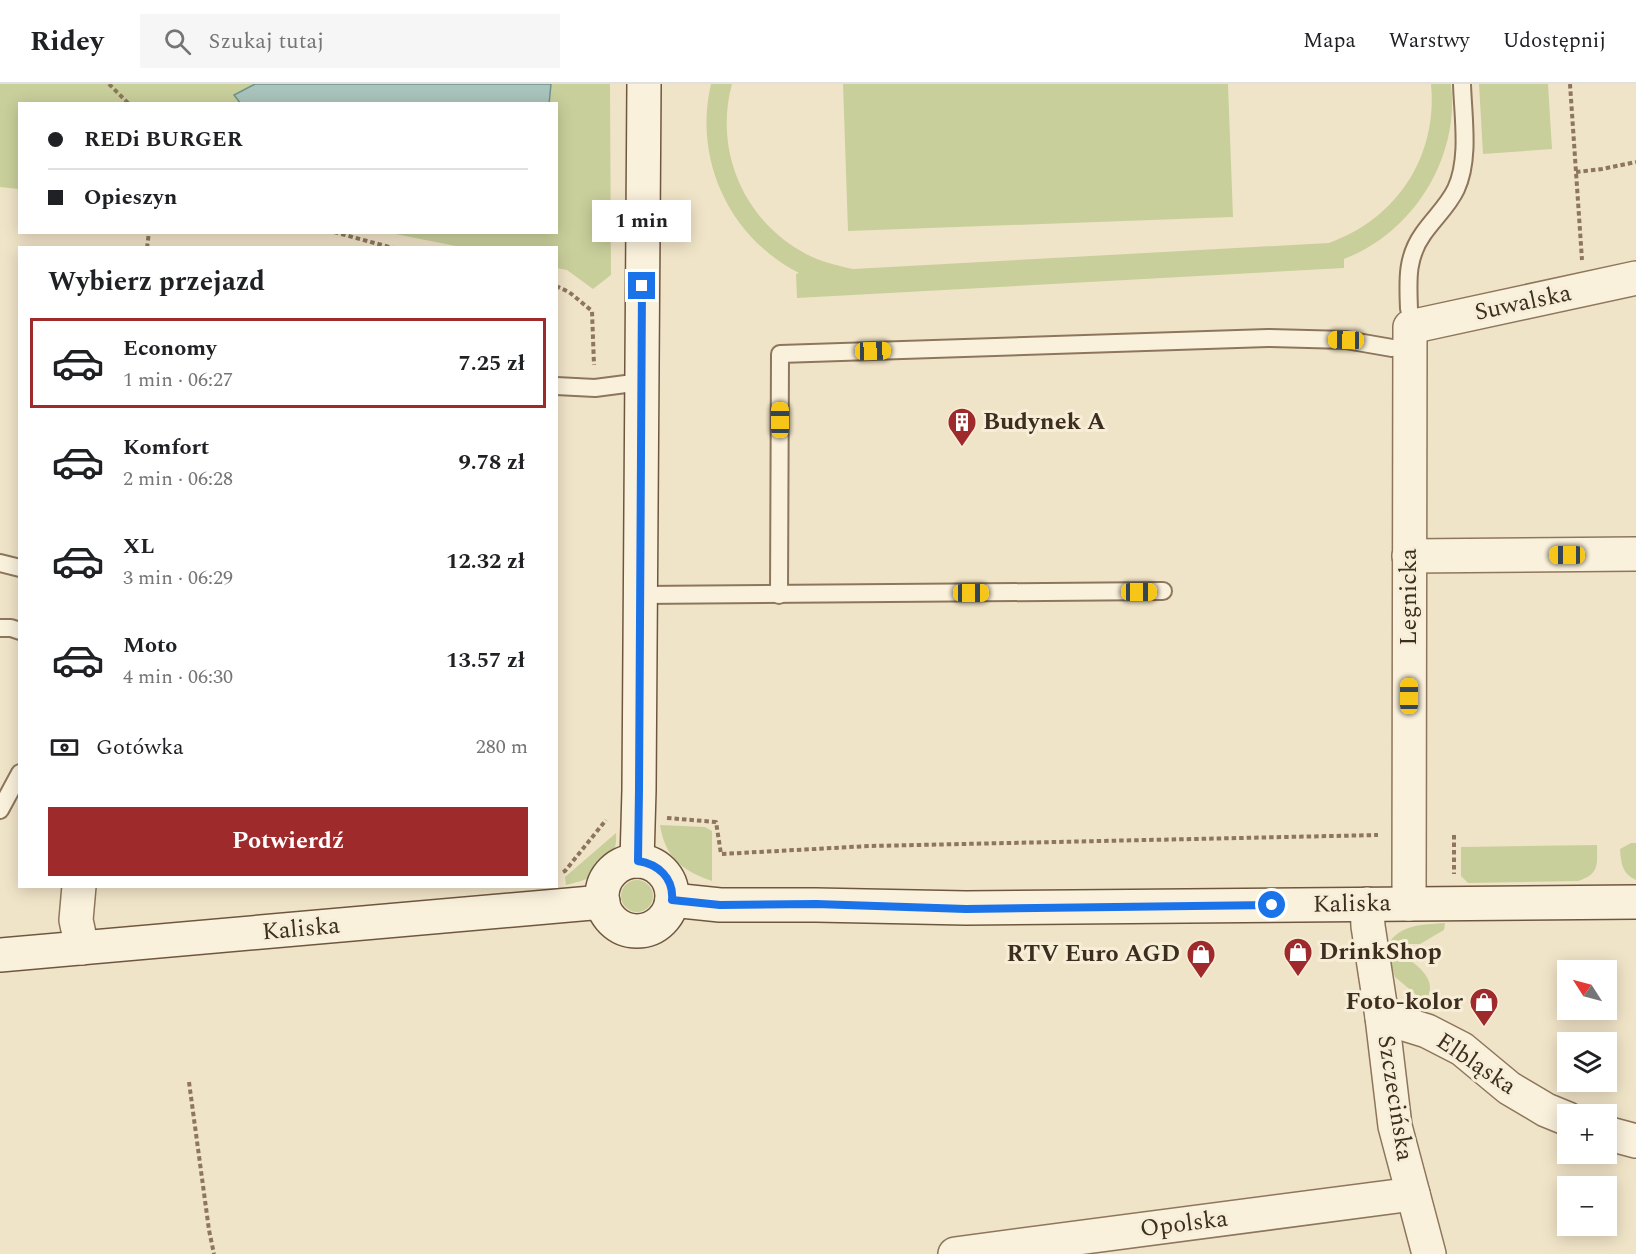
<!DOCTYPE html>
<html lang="pl">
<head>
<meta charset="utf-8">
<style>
	body { margin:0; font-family:Spectral,serif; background:#f6f6f6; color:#202124; height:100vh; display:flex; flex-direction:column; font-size:22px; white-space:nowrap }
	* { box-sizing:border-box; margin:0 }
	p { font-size:20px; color:#757577 }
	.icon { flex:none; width:33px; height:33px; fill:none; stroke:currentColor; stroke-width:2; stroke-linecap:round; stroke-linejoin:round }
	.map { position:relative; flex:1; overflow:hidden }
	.sheet { position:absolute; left:18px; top:162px; width:540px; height:642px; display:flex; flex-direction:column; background:#fff; border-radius:0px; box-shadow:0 3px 15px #0003 }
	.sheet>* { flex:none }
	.top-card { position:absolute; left:18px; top:18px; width:540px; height:132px; border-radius:0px; box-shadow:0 3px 15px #0003; display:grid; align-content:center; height:132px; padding:0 30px; background:#fff }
	.needle { width:39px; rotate:306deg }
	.fabs { position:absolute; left:1557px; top:876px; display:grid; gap:12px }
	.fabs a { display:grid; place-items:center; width:60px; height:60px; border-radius:0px; background:#fff; box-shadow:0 3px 15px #0003; font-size:30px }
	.end { position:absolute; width:27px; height:27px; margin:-14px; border:8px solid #1a73e8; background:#fff; box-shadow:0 0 0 3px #fff }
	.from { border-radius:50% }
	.bubble { position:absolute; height:42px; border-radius:0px; background:#fff; box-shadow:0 3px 15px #0003; font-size:20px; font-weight:700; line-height:42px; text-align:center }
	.car { position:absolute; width:18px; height:36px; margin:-18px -9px; border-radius:8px; box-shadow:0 0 4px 2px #0007; background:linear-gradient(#f5c518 24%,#345 0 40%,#f5c518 0 76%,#345 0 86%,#f5c518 0) }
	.top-card b { display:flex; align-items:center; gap:21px; height:57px; font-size:22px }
	.top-card b+b { border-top:2px solid #e0e0e0 }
	.top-card i { width:15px; height:15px; background:#202124 }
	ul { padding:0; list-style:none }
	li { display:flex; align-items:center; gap:18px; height:90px; margin:0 12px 9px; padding:0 18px; border:3px solid transparent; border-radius:0px }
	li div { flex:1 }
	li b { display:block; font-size:22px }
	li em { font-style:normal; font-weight:700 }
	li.active { border-color:#9e2a2b }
	li>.icon { width:54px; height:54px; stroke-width:1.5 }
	h2 { padding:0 30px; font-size:27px; line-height:72px }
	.pay { display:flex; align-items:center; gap:15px; height:66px; padding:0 30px; font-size:22px }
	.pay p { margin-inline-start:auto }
	.button { display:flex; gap:12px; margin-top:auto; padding:12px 30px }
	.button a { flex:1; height:69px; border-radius:0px; background:#9e2a2b; color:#fff; font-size:24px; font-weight:700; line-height:69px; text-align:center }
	header { display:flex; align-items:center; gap:36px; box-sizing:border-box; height:84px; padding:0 30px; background:#fff; border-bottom:2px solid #e0e0e0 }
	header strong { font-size:28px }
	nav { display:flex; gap:33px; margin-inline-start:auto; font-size:21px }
	.search { width:420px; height:54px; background:#f6f6f6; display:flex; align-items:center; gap:15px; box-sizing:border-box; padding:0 21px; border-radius:0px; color:#757577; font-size:22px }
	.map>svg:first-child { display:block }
	.green { fill:#c9cf9b }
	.water { fill:#a9c4bc; stroke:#6f938a; stroke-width:1.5 }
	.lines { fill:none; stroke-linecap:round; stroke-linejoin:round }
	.lane-casing { stroke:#8d765c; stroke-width:20 }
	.street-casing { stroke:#8d765c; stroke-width:36 }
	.secondary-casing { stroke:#6f573f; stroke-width:36 }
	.path { stroke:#8d765c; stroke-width:4; stroke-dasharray:4.5 3; stroke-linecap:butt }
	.lane { stroke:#faf1dc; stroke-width:16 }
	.street { stroke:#faf1dc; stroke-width:33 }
	.secondary { stroke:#faf1dc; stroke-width:33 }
	.route { stroke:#1a73e8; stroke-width:8 }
	.labels { text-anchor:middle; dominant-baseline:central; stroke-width:6; stroke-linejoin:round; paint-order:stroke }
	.street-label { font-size:24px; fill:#3d2e20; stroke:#f7eed8 }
	.poi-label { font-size:24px; font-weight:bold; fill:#3d2e20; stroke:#f7eed8; text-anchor:start }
</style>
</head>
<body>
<header>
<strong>Ridey</strong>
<div class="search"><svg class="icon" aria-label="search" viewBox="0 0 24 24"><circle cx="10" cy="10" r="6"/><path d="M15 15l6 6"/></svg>Szukaj tutaj</div>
<nav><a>Mapa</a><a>Warstwy</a><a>Udostępnij</a></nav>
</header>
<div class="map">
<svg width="1636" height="1170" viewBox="0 0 1636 1170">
	<rect width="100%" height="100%" fill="#f0e4c8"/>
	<g class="green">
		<path d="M0,0H610L611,191L593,205L567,186L557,184L556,164L461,163L390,149L556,148V20H20L19,105L0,103Z"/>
		<path d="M711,0H732C714,65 743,134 801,167C817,177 835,181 853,185L1329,159C1397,135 1438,72 1431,0H1451C1460,74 1413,149 1344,175V184L797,214L796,190L799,189C730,154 693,76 711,0Z"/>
		<path d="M843,0H1228L1233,133L848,147Z"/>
		<path d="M1479,0H1548L1552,65L1483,70Z"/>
		<path d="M660,741L705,743L712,747V797C682,787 665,773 660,741Z"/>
		<path d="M616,749C617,759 615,767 609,775C595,794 587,796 566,801L565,793Z"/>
		<path d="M1631,759H1636V796C1622,790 1621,779 1620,765Z"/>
		<path d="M1597,761C1597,780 1600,790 1578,797L1468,799L1461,792V763Z"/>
		<circle cx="637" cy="812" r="16"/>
		<path d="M1445,839L1444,846L1420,860H1388C1402,839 1423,841 1445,839Z"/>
		<path d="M1400,870C1411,876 1431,890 1430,904C1430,909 1427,915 1426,919L1395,893L1388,872Z"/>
	</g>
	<path class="water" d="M255,0H551L549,20H241L234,11Z"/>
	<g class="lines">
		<g class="lane-casing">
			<g id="lane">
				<path d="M1409,225C1408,197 1406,174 1423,150C1434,134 1448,122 1456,105C1470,75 1463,33 1462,0"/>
				<path d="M556,302L595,304L641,298"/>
				<path d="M0,479L20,484"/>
				<path d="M641,511L1163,507"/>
				<path d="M779,511L780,270L1268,254L1346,256L1392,264"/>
				<path d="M0,544H11L20,547"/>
				<path d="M0,726L20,689"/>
			</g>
		</g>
		<g class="street-casing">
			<g id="street">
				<path d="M1409,472L1636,470"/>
				<path d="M79,802L76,836L82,864"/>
				<path d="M1367,820L1368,842L1382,933L1395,1042L1429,1170"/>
				<path d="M1409,820L1410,243L1636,194"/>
				<path d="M1382,933L1427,947L1462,965L1509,1004L1546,1026L1568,1035"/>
				<path d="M1606,1049L1636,1057"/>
				<path d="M955,1170L1413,1110"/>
			</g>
		</g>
		<g class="secondary-casing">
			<g id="secondary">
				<path d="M637,777L639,706L644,0"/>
				<circle cx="637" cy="812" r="35"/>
				<path d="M672,816L720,821H816L966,824L1636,818"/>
				<path d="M0,871L603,818"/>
			</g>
		</g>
		<g class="path">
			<path d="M109,0L129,20"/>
			<path d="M1570,0L1582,176"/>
			<path d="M1576,88L1602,85L1636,78"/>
			<path d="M334,148L393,164"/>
			<path d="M147,164L149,148"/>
			<path d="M556,202L569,208L592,227L594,281"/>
			<path d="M667,734L716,738L721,770L870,762L1378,751"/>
			<path d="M1454,751V790"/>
			<path d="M563,788L565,787L606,736"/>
			<path d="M189,998L209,1146L214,1170"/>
		</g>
		<use href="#lane" class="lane"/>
		<use href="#street" class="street"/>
		<use href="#secondary" class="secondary"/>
	</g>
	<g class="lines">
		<path class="route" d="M642,202L639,705L638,777C658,780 674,794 672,816L720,821L816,820L966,825L1272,821"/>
	</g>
	<defs>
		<g id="building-pin" transform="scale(1.5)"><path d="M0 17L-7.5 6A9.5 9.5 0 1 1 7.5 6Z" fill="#9e2a2b" stroke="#f7eed8"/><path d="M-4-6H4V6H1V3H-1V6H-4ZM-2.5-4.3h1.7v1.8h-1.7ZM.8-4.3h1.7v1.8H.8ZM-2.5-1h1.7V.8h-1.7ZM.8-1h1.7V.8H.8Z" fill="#fff"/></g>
		<g id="shop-pin" transform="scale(1.5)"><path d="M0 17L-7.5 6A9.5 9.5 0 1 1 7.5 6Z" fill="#9e2a2b" stroke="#f7eed8"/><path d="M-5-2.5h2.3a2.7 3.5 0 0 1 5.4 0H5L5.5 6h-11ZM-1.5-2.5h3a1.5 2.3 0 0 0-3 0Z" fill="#fff"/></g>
	</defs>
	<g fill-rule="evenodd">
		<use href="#building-pin" x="962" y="338"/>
		<use href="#shop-pin" x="1298" y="868"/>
		<use href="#shop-pin" x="1201" y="870"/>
		<use href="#shop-pin" x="1484" y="918"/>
	</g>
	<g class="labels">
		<g class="street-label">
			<text transform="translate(1523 219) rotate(-12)">Suwalska</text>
			<text transform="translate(1409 513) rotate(-90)">Legnicka</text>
			<text transform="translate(1352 820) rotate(-1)">Kaliska</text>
			<text transform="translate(301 845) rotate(-5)">Kaliska</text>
			<text transform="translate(1476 980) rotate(34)">Elbląska</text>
			<text transform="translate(1395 1014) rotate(81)">Szczecińska</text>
			<text transform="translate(1184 1140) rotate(-7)">Opolska</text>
		</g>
		<g class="poi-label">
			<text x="983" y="338">Budynek A</text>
			<text x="1319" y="868">DrinkShop</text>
			<text x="1180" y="870" text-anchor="end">RTV Euro AGD</text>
			<text x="1463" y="918" text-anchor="end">Foto-kolor</text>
		</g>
	</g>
</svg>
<div class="fabs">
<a><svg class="needle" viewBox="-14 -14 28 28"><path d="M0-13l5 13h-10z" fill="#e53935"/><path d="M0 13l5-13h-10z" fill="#757577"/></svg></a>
<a><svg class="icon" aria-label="layers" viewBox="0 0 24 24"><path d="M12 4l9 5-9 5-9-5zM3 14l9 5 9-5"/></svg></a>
<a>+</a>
<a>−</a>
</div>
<i class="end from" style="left:1272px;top:821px"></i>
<i class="end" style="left:642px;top:202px"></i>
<div class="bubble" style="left:592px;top:116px;width:99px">1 min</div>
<i class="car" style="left:1346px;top:256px;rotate:271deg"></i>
<i class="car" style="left:873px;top:267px;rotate:88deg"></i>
<i class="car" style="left:780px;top:336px;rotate:0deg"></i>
<i class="car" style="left:1567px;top:471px;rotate:270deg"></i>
<i class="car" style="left:1139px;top:508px;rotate:90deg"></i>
<i class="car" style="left:971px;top:509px;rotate:90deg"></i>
<i class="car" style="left:1409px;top:612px;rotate:0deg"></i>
<div class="top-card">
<b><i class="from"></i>REDi BURGER</b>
<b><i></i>Opieszyn</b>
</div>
<section class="sheet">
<h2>Wybierz przejazd</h2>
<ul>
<li class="active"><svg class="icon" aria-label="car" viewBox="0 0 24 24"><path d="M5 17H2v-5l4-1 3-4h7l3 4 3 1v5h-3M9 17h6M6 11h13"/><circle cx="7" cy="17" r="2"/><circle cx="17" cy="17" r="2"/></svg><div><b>Economy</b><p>1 min · 06:27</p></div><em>7.25 zł</em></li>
<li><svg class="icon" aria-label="car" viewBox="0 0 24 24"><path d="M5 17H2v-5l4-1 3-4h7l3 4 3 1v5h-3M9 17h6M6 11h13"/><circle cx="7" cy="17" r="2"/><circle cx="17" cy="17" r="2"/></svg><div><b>Komfort</b><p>2 min · 06:28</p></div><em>9.78 zł</em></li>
<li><svg class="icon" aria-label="car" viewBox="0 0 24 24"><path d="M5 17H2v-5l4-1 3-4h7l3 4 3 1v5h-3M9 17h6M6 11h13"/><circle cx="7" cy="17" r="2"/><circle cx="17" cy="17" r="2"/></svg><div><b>XL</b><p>3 min · 06:29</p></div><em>12.32 zł</em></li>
<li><svg class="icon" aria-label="car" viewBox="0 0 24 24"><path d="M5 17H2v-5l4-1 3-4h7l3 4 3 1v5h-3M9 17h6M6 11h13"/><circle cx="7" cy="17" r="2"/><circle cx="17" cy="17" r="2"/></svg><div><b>Moto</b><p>4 min · 06:30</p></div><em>13.57 zł</em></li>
</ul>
<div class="pay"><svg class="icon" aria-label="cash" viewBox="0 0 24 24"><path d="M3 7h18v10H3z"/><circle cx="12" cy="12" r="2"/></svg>Gotówka<p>280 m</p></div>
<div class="button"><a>Potwierdź</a></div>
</section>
</div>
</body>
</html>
